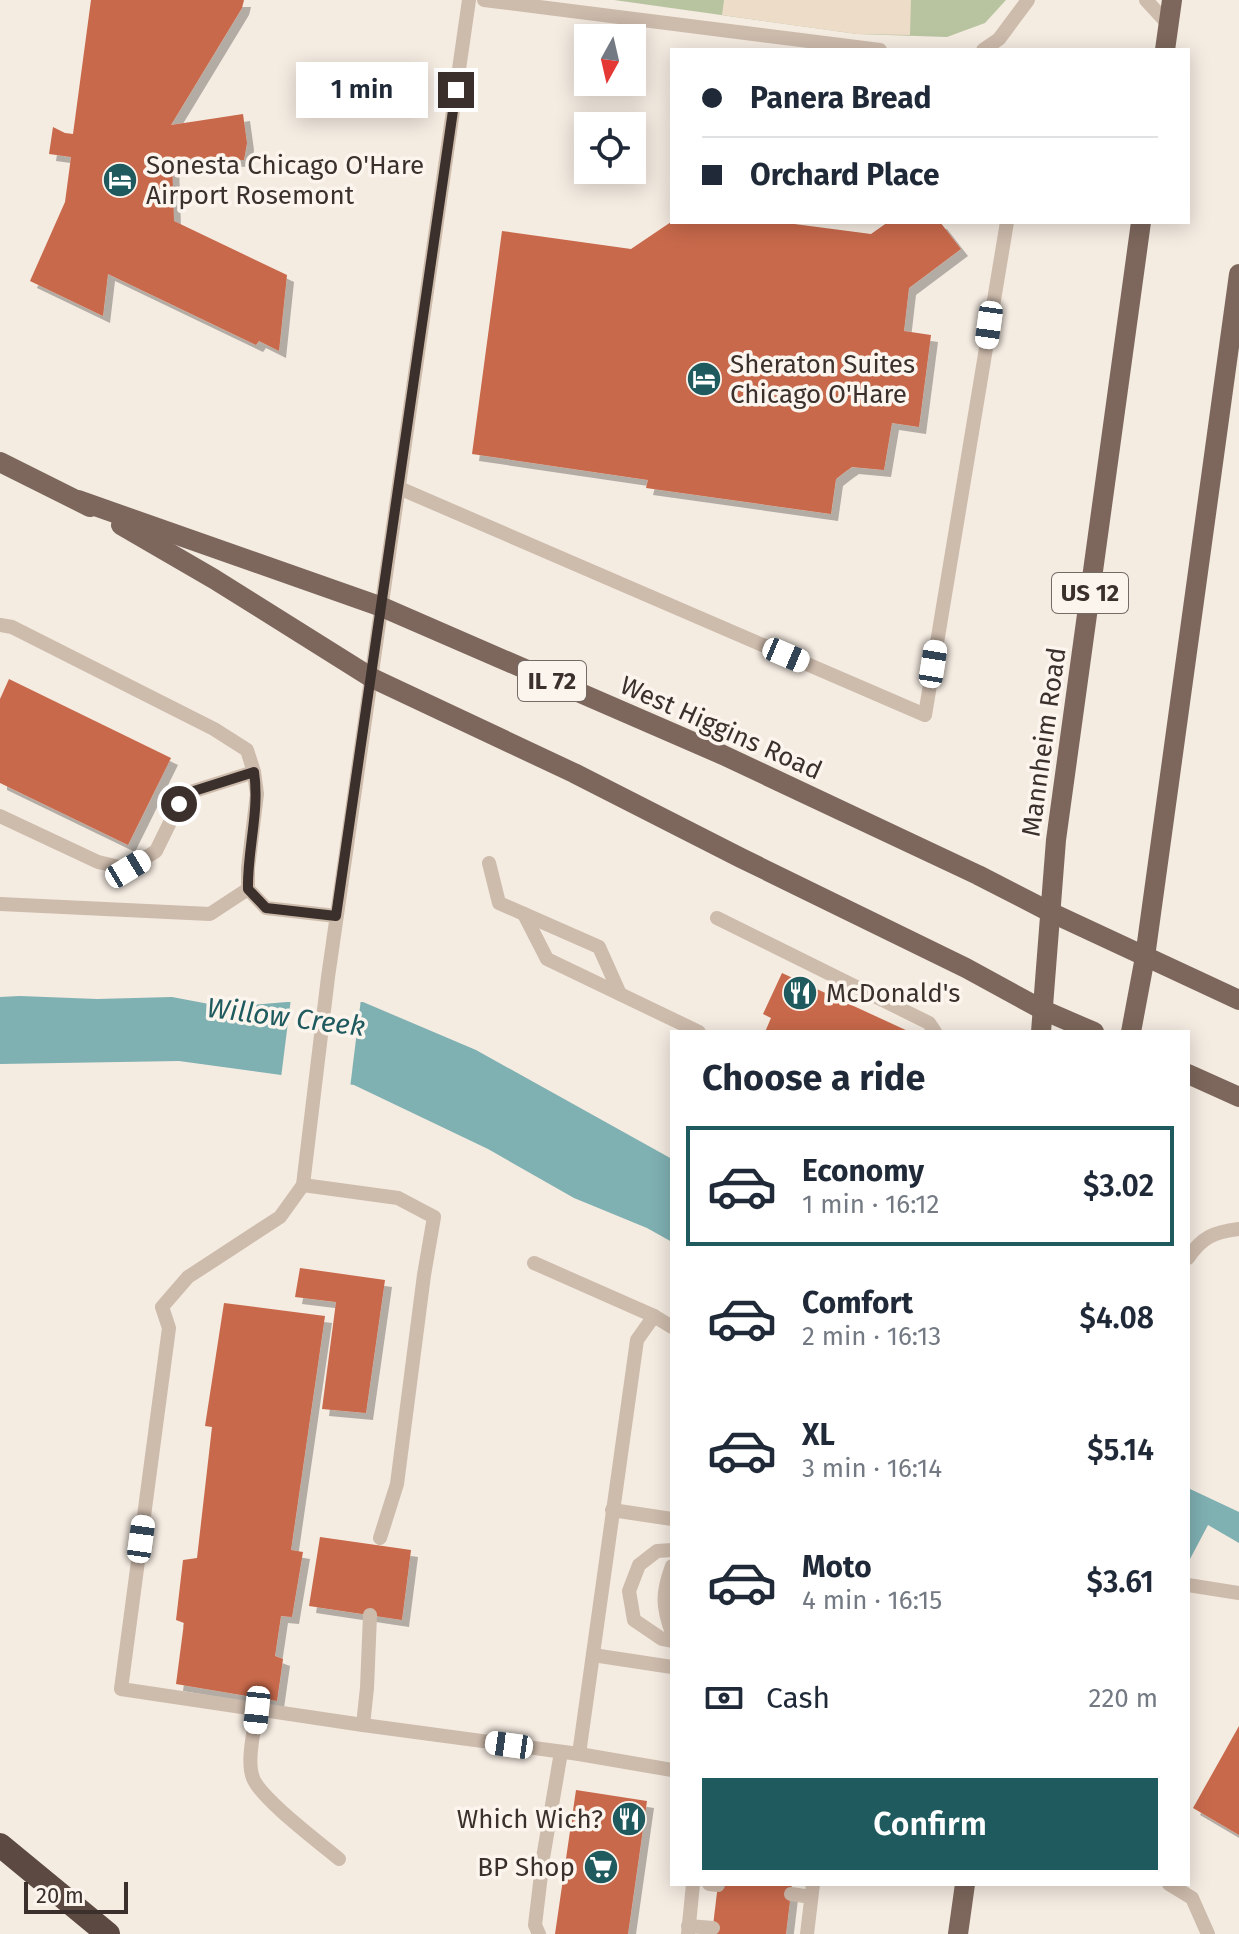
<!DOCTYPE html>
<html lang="en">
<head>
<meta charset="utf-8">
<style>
	body { margin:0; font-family:"Fira Sans",sans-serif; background:#f6f6f7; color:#1f2937; height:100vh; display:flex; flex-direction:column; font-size:30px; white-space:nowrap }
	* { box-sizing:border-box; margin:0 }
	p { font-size:26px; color:#747a83 }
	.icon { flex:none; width:44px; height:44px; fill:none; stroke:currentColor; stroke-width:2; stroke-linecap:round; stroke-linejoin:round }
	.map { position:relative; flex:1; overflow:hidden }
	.panel { position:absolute; left:670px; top:1030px; width:520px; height:856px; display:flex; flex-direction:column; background:#fff; border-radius:0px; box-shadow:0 4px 20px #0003 }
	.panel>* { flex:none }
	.hud { position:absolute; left:670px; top:48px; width:520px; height:176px; border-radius:0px; box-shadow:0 4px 20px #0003; display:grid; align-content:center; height:176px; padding:0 32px; background:#fff }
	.needle { width:52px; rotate:188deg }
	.controls { position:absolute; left:574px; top:24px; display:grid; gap:16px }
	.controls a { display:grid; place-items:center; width:72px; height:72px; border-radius:0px; background:#fff; box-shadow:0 4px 20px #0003; font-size:40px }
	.scale { position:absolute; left:24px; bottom:20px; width:104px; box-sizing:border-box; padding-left:8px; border:4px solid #3b302b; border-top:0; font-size:22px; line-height:28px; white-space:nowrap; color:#3b302b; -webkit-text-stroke:6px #fbf5ee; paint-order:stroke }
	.end { position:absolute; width:36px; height:36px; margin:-18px; border:10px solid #3b302b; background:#fff; box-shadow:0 0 0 4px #fff }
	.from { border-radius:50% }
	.bubble { position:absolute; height:56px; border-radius:0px; background:#fff; box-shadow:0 4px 20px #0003; font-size:26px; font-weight:600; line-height:56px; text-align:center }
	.car { position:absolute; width:24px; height:48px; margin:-24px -12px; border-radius:10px; box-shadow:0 0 6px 2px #0007; background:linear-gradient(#fff 24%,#345 0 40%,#fff 0 76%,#345 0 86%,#fff 0) }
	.hud b { display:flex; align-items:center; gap:28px; height:76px; font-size:30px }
	.hud b+b { border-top:2px solid #e0e1e3 }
	.hud i { width:20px; height:20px; background:#1f2937 }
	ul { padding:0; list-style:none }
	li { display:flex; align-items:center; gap:24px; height:120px; margin:0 16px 12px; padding:0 16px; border:4px solid transparent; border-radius:0px }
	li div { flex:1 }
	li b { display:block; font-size:30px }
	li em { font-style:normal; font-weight:600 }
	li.on { border-color:#1f5a5e }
	li>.icon { width:72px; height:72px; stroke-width:1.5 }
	h2 { padding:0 32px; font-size:36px; line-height:96px }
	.pay { display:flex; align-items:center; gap:20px; height:88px; padding:0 32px; font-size:30px }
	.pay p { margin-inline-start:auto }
	.button { display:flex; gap:16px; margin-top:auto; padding:16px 32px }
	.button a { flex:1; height:92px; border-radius:0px; background:#1f5a5e; color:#fff; font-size:32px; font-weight:600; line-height:92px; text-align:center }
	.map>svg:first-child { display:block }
	.green { fill:#b8c4a0 }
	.plaza { fill:#ecdcc8 }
	.water { fill:#7fb0b2 }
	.pier { fill:#f4ebe1 }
	.building { fill:#c8694b; filter:url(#shadow) }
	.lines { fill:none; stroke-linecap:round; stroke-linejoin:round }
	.lane { stroke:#cdbbac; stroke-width:14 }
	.primary { stroke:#7d675c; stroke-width:20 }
	.highway { stroke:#5c4a42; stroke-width:24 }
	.route { stroke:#3b302b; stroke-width:10 }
	.labels { text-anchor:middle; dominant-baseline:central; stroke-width:7; stroke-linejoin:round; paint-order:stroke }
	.shield { fill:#fbf5ee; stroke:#756b66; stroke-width:2 }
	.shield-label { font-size:24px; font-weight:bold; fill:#3b302b }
	.poi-label { font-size:26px; fill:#3b302b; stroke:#fbf5ee; text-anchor:start }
	.street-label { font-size:26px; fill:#3b302b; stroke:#fbf5ee }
	.water-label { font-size:28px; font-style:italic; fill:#1f5a5e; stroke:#fbf5ee }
</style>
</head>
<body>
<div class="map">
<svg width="1239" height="1934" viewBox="0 0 1239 1934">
	<defs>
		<filter id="shadow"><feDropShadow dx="7" dy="7" stdDeviation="0" flood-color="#0004"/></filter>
	</defs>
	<rect width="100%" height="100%" fill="#f4ebe1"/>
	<path class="green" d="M614,0H1006L985,23L947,37L857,34Z"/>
	<path class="plaza" d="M724,0H911L910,35L857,34L722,15Z"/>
	<g class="water">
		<path d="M20,996L97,999L172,997L225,1007L287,1002H363L476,1050L672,1159V1242L647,1228L574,1198L488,1149L354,1085L179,1061L0,1064V997Z"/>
		<path d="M1188,1488L1239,1512V1543L1208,1525L1190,1559L1188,1558Z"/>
	</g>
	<path class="pier" d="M291,998L361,999L350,1088L281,1078Z"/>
	<g class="building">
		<path d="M91,0H244L242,8L171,125L243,114L247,143L244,160L172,158L174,221L287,275L279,351L259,341L256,345L108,274L103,316L30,281L65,202L71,157L49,154L53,127L65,133L73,134Z"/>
		<path d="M671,222H779L871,234L888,222H940L961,249L909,288L904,331L931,335L919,427L892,423L884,470L852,467L845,472L836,479L831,514L646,488L648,480L472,454L502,231L631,249Z"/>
		<path d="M9,679L171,758L128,845L0,783V699Z"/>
		<path d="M782,973L910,1032H765L771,1018L763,1014Z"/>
		<path d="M300,1268L385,1280L366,1413L322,1409L336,1302L295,1297Z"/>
		<path d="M224,1303L325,1316L291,1550L303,1552L292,1617L281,1616L275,1656L283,1659L277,1701L176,1684L184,1623L176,1620L183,1560L197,1558L212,1427L205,1426Z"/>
		<path d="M320,1537L411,1550L402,1620L309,1606Z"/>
		<path d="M1239,1726V1835L1193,1808Z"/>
		<path d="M576,1790L647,1801L628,1934H555Z"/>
		<path d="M718,1884H792L786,1934H712Z"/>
	</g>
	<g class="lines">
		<g class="lane">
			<path d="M469,0L328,977L303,1185L280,1217L188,1277L162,1307L169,1328L121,1689L363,1725L579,1754L672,1770"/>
			<path d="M484,0L880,50"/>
			<path d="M1146,0L1168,24"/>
			<path d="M983,50L999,39L1028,0"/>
			<path d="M399,488L925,715L1007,222"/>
			<path d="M0,625L12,627L214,729L247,750L254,772L257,794L248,868V889L266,908L336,916"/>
			<path d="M0,816L98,862L128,869L156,851L179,804L194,791L254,772"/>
			<path d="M489,863L499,903L524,914L547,959L699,1032"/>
			<path d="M0,904L210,914L248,889"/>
			<path d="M524,914L599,947L620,994"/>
			<path d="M717,918L929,1023L935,1032"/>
			<path d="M303,1185L398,1198L434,1217L424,1275L397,1484L380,1538"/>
			<path d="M1188,1258C1202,1237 1214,1232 1239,1229"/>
			<path d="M534,1263L654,1316L672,1327"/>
			<path d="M612,1510L672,1519"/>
			<path d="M672,1550L657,1551L639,1565L629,1591L634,1620L662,1639L672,1641"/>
			<path d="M672,1566C662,1593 662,1606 672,1633"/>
			<path d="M1188,1585L1239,1593"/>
			<path d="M593,1655L672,1667"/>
			<path d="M257,1710C255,1727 246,1761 253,1778C260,1798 320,1843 339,1859"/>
			<path d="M363,1725L367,1688L370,1615"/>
			<path d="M579,1754L637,1340L654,1316"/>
			<path d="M709,1884L718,1885"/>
			<path d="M1169,1884L1192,1898L1208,1934"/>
			<path d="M791,1894L811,1897"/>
			<path d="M688,1926L713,1928"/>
			<path d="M539,1934L535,1925L543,1858L561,1752"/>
			<path d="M688,1934L693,1884"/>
			<path d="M807,1934L813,1884"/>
		</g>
		<g class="primary">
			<path d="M1165,50L1172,0"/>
			<path d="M0,462L90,507"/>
			<path d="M78,500L382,607L723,755L978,875L1050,912L1239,1000"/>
			<path d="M121,525L214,579L372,678L574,773L741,858L966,968L1043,1010L1094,1032"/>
			<path d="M1041,1032L1056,840L1141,222"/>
			<path d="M1131,1032L1145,957L1239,274"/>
			<path d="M1188,1074L1239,1097"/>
			<path d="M958,1934L965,1884"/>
		</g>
		<path class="highway" d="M0,1845L108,1934"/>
	</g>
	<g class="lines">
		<path class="route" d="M179,804L194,791L254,772C260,811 247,850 248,889L266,908L336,916L456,90"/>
	</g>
	<defs>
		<g id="hotel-disc" transform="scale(1.8)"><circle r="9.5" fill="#1f5a5e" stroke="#fbf5ee"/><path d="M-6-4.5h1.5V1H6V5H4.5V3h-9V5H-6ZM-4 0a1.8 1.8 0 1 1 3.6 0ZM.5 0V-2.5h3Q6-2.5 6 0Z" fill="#fff"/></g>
		<g id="restaurant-disc" transform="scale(1.8)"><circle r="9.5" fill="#1f5a5e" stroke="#fbf5ee"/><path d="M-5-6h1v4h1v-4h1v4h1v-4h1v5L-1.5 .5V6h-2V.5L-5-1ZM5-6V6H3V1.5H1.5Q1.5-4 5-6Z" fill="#fff"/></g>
		<g id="supermarket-disc" transform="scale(1.8)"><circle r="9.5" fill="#1f5a5e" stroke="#fbf5ee"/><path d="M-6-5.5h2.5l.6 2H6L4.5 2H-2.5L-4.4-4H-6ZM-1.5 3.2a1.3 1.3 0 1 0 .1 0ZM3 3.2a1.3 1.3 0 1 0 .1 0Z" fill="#fff"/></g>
	</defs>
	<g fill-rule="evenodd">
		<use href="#hotel-disc" x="120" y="180"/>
		<use href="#hotel-disc" x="704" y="379"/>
		<use href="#restaurant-disc" x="800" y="993"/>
		<use href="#restaurant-disc" x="629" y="1819"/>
		<use href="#supermarket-disc" x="601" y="1867"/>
	</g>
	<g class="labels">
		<g class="shield">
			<rect x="1052" y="573" width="76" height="40" rx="6"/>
			<rect x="518" y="661" width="68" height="40" rx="6"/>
		</g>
		<g class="shield-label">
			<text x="1090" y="593">US 12</text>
			<text x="552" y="681">IL 72</text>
		</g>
		<g class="poi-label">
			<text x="146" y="165">Sonesta Chicago O'Hare<tspan x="146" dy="30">Airport Rosemont</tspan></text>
			<text x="730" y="364">Sheraton Suites<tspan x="730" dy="30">Chicago O'Hare</tspan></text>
			<text x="826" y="993">McDonald's</text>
			<text x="603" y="1819" text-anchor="end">Which Wich?</text>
			<text x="575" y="1867" text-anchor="end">BP Shop</text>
		</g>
		<g class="street-label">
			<text transform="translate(721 728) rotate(24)">West Higgins Road</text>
			<text transform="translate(1044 742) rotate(-82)">Mannheim Road</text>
		</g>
		<g class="water-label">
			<text transform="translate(286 1017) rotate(7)">Willow Creek</text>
		</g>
	</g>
</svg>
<div class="controls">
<a><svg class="needle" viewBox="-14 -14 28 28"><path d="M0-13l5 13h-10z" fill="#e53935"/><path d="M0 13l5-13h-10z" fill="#747a83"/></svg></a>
<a><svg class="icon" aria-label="locate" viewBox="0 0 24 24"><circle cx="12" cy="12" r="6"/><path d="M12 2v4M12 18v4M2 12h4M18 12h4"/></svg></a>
</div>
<div class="scale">20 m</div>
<i class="end from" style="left:179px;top:804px"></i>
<i class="end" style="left:456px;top:90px"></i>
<div class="bubble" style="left:296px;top:62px;width:132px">1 min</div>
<i class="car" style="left:989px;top:325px;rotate:188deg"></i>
<i class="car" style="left:786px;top:655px;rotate:113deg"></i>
<i class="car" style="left:933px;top:664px;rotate:9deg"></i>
<i class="car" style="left:128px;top:869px;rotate:59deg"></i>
<i class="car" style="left:141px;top:1539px;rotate:8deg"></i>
<i class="car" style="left:257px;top:1710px;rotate:186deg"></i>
<i class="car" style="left:509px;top:1745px;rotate:278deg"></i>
<div class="hud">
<b><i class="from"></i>Panera Bread</b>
<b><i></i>Orchard Place</b>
</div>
<section class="panel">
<h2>Choose a ride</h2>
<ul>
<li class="on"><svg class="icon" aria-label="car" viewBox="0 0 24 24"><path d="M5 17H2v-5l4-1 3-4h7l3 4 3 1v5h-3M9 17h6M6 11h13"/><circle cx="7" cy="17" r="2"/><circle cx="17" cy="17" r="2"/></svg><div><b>Economy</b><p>1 min · 16:12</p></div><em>$3.02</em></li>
<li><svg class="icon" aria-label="car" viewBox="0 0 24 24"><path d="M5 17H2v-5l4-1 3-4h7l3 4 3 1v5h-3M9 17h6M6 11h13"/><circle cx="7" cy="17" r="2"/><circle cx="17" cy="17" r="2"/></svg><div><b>Comfort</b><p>2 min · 16:13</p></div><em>$4.08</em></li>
<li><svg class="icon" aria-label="car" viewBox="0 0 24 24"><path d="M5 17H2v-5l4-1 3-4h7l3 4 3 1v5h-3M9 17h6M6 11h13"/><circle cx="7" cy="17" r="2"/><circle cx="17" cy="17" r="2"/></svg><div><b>XL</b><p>3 min · 16:14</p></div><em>$5.14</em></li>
<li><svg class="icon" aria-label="car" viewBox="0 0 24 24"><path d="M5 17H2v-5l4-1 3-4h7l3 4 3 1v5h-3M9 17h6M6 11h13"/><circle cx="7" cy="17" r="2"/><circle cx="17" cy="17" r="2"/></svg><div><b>Moto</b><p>4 min · 16:15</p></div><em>$3.61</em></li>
</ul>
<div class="pay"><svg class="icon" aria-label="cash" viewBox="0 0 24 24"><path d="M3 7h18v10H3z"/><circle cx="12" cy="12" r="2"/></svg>Cash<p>220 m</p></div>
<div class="button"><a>Confirm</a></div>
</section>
</div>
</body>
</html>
